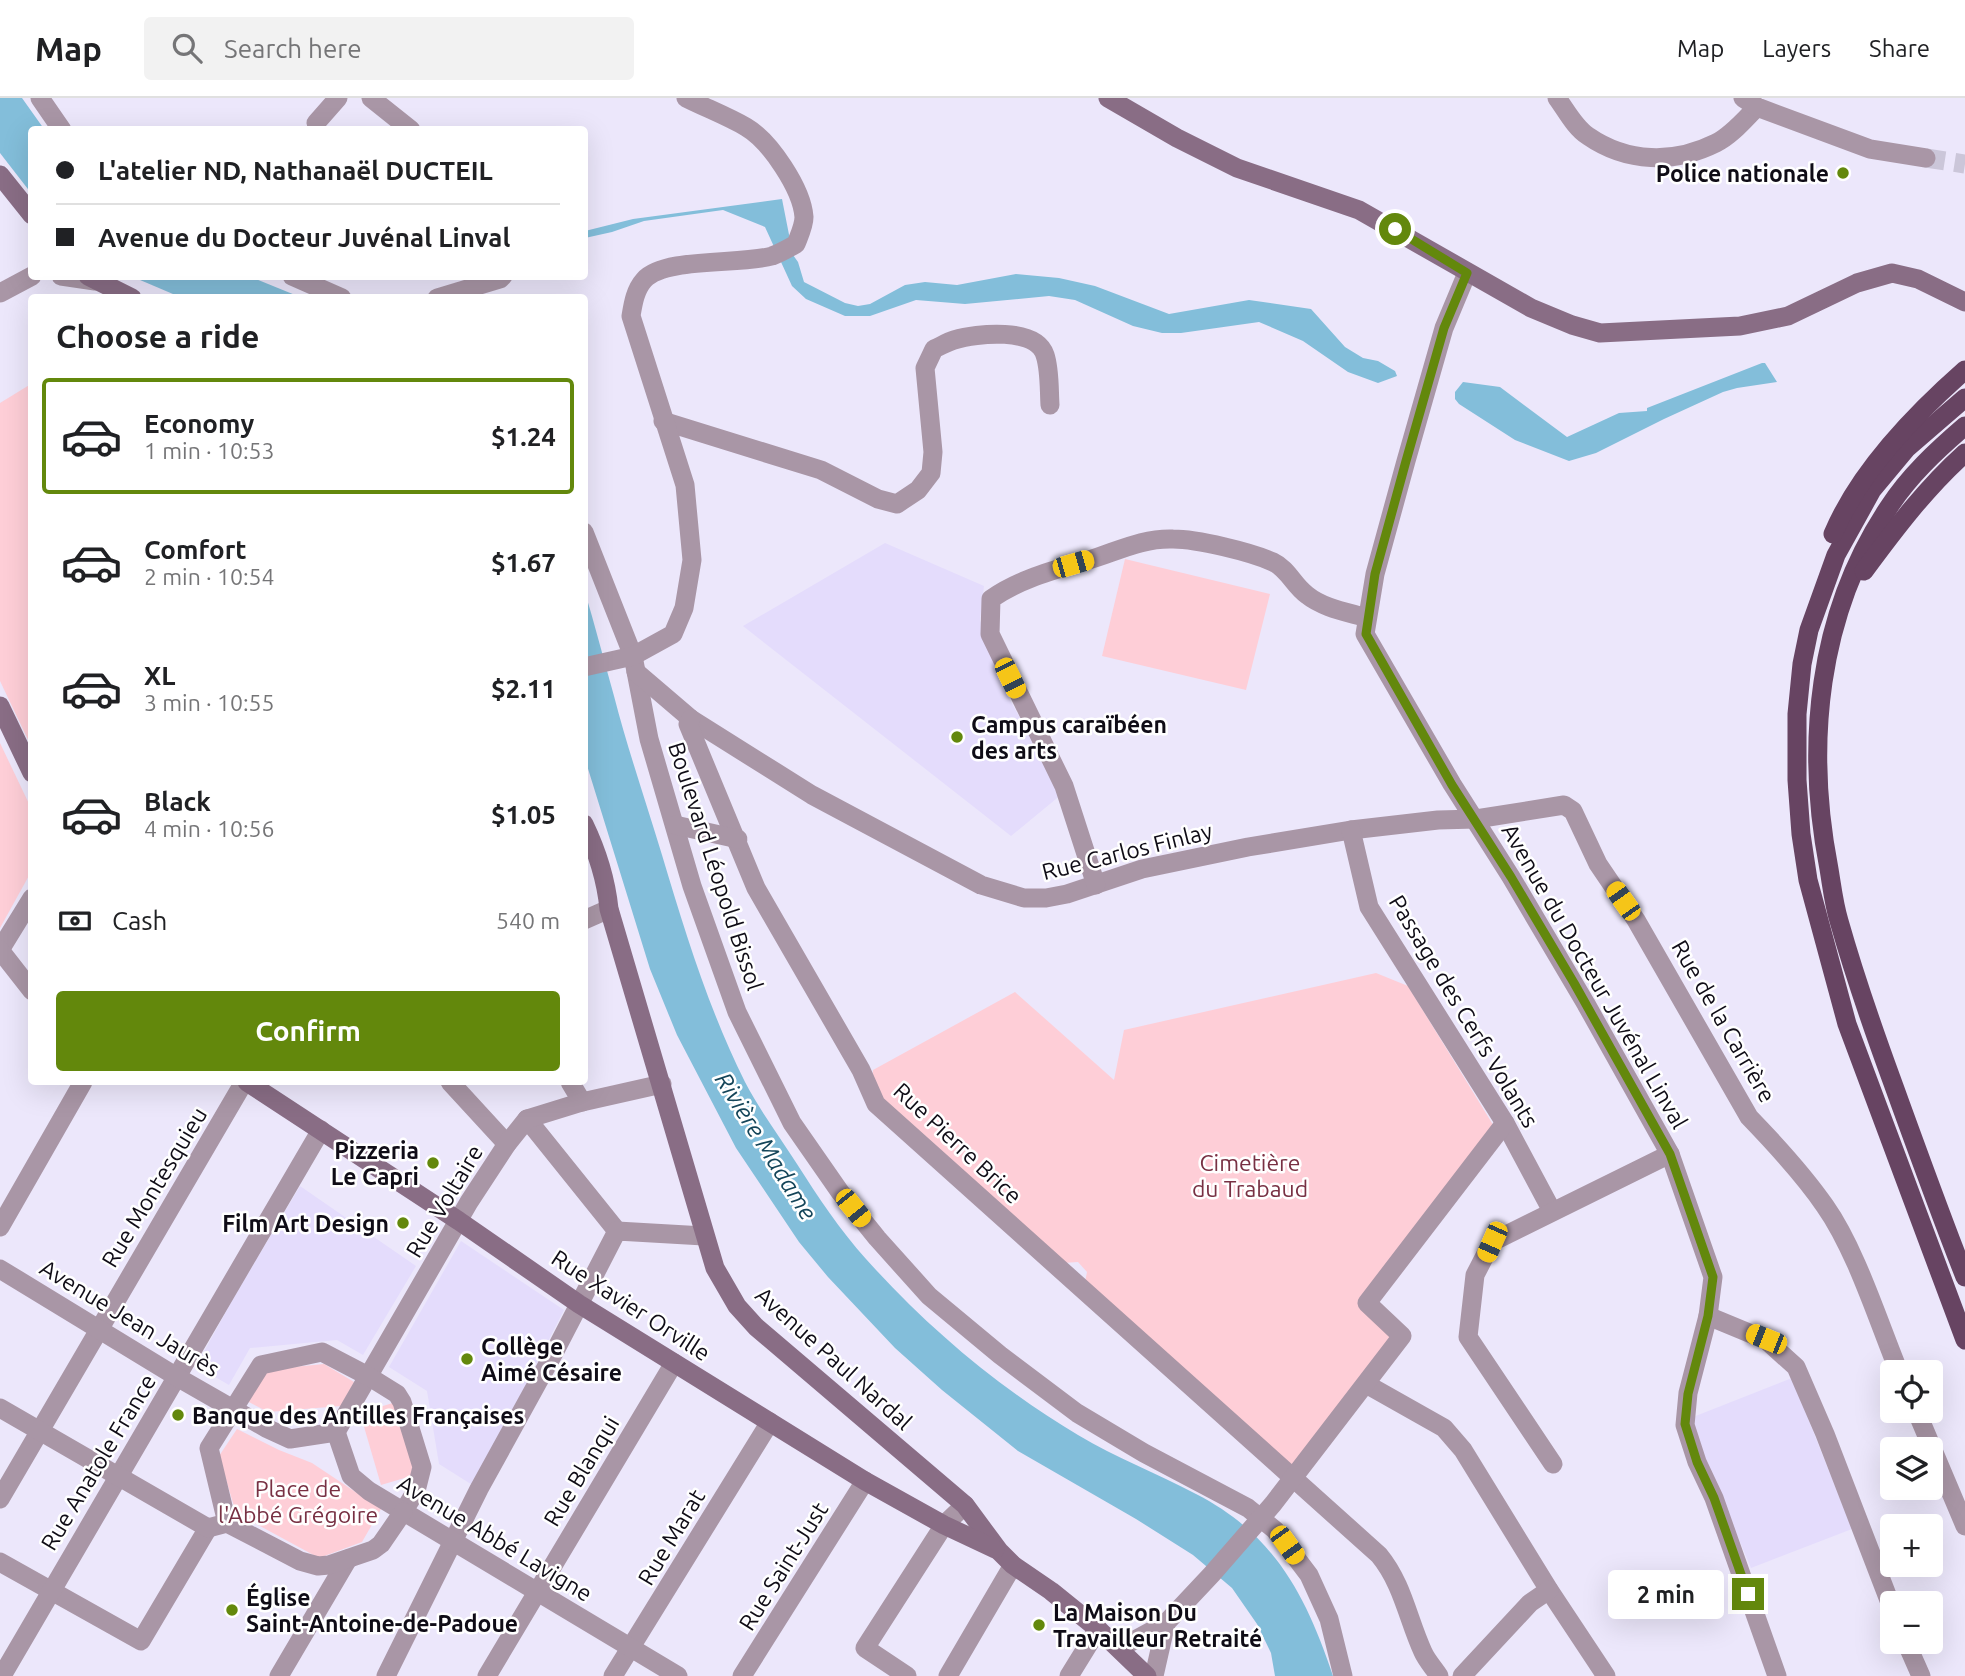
<!DOCTYPE html>
<html lang="en">
<head>
<meta charset="utf-8">
<style>
	body { margin:0; font-family:Ubuntu,sans-serif; background:#f2f2f2; color:#202124; height:100vh; display:flex; flex-direction:column; font-size:26px; white-space:nowrap }
	* { box-sizing:border-box; margin:0 }
	p { font-size:23px; color:#757577 }
	.icon { flex:none; width:38px; height:38px; fill:none; stroke:currentColor; stroke-width:2; stroke-linecap:round; stroke-linejoin:round }
	.map { position:relative; flex:1; overflow:hidden }
	.sheet { position:absolute; left:28px; top:196px; width:560px; height:791px; display:flex; flex-direction:column; background:#fff; border-radius:7px; box-shadow:0 7px 28px #0002 }
	.sheet>* { flex:none }
	.hud { position:absolute; left:28px; top:28px; width:560px; height:154px; border-radius:7px; box-shadow:0 7px 28px #0002; display:grid; align-content:center; height:154px; padding:0 28px; background:#fff }
	.controls { position:absolute; left:1880px; top:1262px; display:grid; gap:14px }
	.controls a { display:grid; place-items:center; width:63px; height:63px; border-radius:7px; background:#fff; box-shadow:0 7px 28px #0002; font-size:35px }
	.end { position:absolute; width:32px; height:32px; margin:-16px; border:9px solid #63880c; background:#fff; box-shadow:0 0 0 4px #fff }
	.from { border-radius:50% }
	.bubble { position:absolute; height:49px; border-radius:7px; background:#fff; box-shadow:0 7px 28px #0002; font-size:23px; font-weight:700; line-height:49px; text-align:center }
	.car { position:absolute; width:21px; height:42px; margin:-21px -10px; border-radius:9px; box-shadow:0 0 5px 2px #0007; background:linear-gradient(#f5c518 24%,#345 0 40%,#f5c518 0 76%,#345 0 86%,#f5c518 0) }
	.hud b { display:flex; align-items:center; gap:24px; height:66px; font-size:26px }
	.hud b+b { border-top:2px solid #e0e0e0 }
	.hud i { width:18px; height:18px; background:#202124 }
	ul { padding:0; list-style:none }
	li { display:flex; align-items:center; gap:21px; height:116px; margin:0 14px 10px; padding:0 14px; border:4px solid transparent; border-radius:7px }
	li div { flex:1 }
	li b { display:block; font-size:26px }
	li em { font-style:normal; font-weight:700 }
	li.active { border-color:#63880c }
	li>.icon { width:63px; height:63px; stroke-width:1.5 }
	h2 { padding:0 28px; font-size:32px; line-height:84px }
	.pay { display:flex; align-items:center; gap:18px; height:77px; padding:0 28px; font-size:26px }
	.pay p { margin-inline-start:auto }
	.primary-button { display:flex; gap:14px; margin-top:auto; padding:14px 28px }
	.primary-button a { flex:1; height:80px; border-radius:7px; background:#63880c; color:#fff; font-size:28px; font-weight:700; line-height:80px; text-align:center }
	header { display:flex; align-items:center; gap:42px; box-sizing:border-box; height:98px; padding:0 35px; background:#fff; border-bottom:2px solid #e0e0e0 }
	header strong { font-size:33px }
	nav { display:flex; gap:38px; margin-inline-start:auto; font-size:24px }
	.search { width:490px; height:63px; background:#f2f2f2; display:flex; align-items:center; gap:18px; box-sizing:border-box; padding:0 24px; border-radius:7px; color:#757577; font-size:26px }
	.map>svg:first-child { display:block }
	.built { fill:#e4dcfc }
	.green { fill:#feced7 }
	.water { fill:#83beda }
	.lines { fill:none; stroke-linecap:round; stroke-linejoin:round }
	.tertiary-tunnel { stroke:#cbc6d9; stroke-width:19; stroke-dasharray:19 10; stroke-linecap:butt }
	.minor { stroke:#a996a6; stroke-width:19 }
	.tertiary { stroke:#a996a6; stroke-width:19 }
	.secondary { stroke:#896d85; stroke-width:19 }
	.trunk { stroke:#674462; stroke-width:19 }
	.route { stroke:#63880c; stroke-width:9 }
	.poi-dot { fill:#63880c; stroke:#fff; stroke-width:2.5 }
	.labels { text-anchor:middle; dominant-baseline:central; stroke-width:5; stroke-linejoin:round; paint-order:stroke }
	.poi-label { font-size:23px; font-weight:bold; fill:#0f0c16; stroke:#fff; text-anchor:start }
	.street-label { font-size:23px; fill:#0f0c16; stroke:#fff }
	.park-label { font-size:23px; fill:#783043; stroke:#fff }
	.water-label { font-size:24px; font-style:italic; fill:#144559; stroke:#fff }
</style>
</head>
<body>
<header>
<strong>Map</strong>
<div class="search"><svg class="icon" aria-label="search" viewBox="0 0 24 24"><circle cx="10" cy="10" r="6"/><path d="M15 15l6 6"/></svg>Search here</div>
<nav><a>Map</a><a>Layers</a><a>Share</a></nav>
</header>
<div class="map">
<svg width="1965" height="1578" viewBox="0 0 1965 1578">
	<rect width="100%" height="100%" fill="#ece7fb"/>
	<g class="built">
		<path d="M885,445L984,488L980,522L999,582L1062,696L1011,738L743,528Z"/>
		<path d="M300,1088L416,1168L363,1257L337,1242L250,1250L229,1287L196,1268L233,1201Z"/>
		<path d="M461,1143L564,1212L474,1388L439,1366L427,1293L389,1269Z"/>
		<path d="M1792,1280L1852,1431L1751,1470L1688,1321Z"/>
	</g>
	<g class="green">
		<path d="M31,286V648L0,583V305Z"/>
		<path d="M1125,461L1270,496L1246,592L1102,558Z"/>
		<path d="M0,645L32,712L31,774L0,830Z"/>
		<path d="M1376,875L1408,888L1495,1030L1361,1205L1394,1238L1292,1369L1085,1184L1087,1174L1078,1164L1063,1165L881,1000L872,981L873,972L1015,894L1114,982L1124,932Z"/>
		<path d="M324,1266L354,1284L341,1308L268,1314L245,1302L263,1272Z"/>
		<path d="M396,1304L418,1376L381,1387L360,1315Z"/>
		<path d="M237,1331L279,1352L312,1365L381,1411L362,1444L319,1460L236,1415L219,1358Z"/>
	</g>
	<g class="water">
		<path d="M0,0H22L44,31L32,32L31,95L0,55Z"/>
		<path d="M782,101L793,157L798,164L804,184L845,205L858,208L870,206L905,187L925,184L957,187L1016,176L1059,180L1095,188L1169,216L1249,202L1311,211L1345,249L1363,260L1378,263L1395,273L1397,278L1378,285L1348,274L1303,243L1259,224L1181,235H1162L1133,228L1075,202L1049,198L965,206L916,202L870,218H845L806,201L792,188L765,129L723,112L644,123L612,134L585,140V133L633,121Z"/>
		<path d="M133,179H251L300,199H180Z"/>
		<path d="M1762,265H1765L1777,284L1737,290L1723,294L1664,321L1596,355L1569,363L1515,342L1459,306L1455,301V294L1463,284L1500,289L1567,339L1619,315L1647,313V310Z"/>
		<path d="M584,491C595,527 604,563 614,598C628,652 646,704 662,757C685,834 709,912 745,984C760,1013 780,1039 797,1066C818,1099 840,1132 866,1161C928,1230 999,1290 1078,1337C1116,1360 1157,1375 1196,1396C1274,1436 1306,1497 1333,1578H1275L1271,1555L1257,1526L1232,1490L1193,1457L1136,1421L1018,1353L942,1292L895,1250L828,1179L799,1144L736,1050L677,937L650,871L585,661Z"/>
	</g>
	<g class="lines">
		<path class="tertiary-tunnel" d="M1926,60L1965,66"/>
		<g class="minor">
			<path d="M40,0L62,32"/>
			<path d="M371,0L411,32"/>
			<path d="M1557,0C1566,12 1575,30 1588,38C1627,65 1674,66 1716,45C1732,37 1745,21 1757,9"/>
			<path d="M316,25L338,0"/>
			<path d="M1467,175L1444,230L1406,363L1375,476L1365,536L1452,686L1511,779L1586,906L1670,1056L1713,1179L1708,1218L1688,1295L1685,1327L1697,1364L1714,1400L1777,1578"/>
			<path d="M61,178L95,183"/>
			<path d="M292,178L342,200"/>
			<path d="M0,195L32,178"/>
			<path d="M437,200L500,181L503,178"/>
			<path d="M663,323L821,372L878,401L897,406L918,392L931,375L933,354L925,270L934,251C941,248 947,244 954,242C977,235 1036,229 1045,257C1050,272 1049,292 1050,307"/>
			<path d="M584,434L633,558L649,641L692,788L737,914L792,1025L840,1094L877,1140L929,1198L1000,1257L1077,1315L1144,1355L1248,1410L1275,1432L1309,1477L1329,1521L1343,1578"/>
			<path d="M636,574L691,621L812,697L981,787L1024,800H1046L1067,796L1142,771L1248,749L1351,732L1438,722L1476,721L1564,707L1573,713L1598,766L1636,822L1749,1019C1776,1047 1803,1076 1825,1108C1856,1152 1878,1223 1899,1274"/>
			<path d="M691,621L688,626L756,790L861,972L876,1006L1379,1457C1403,1486 1408,1522 1423,1554C1427,1563 1434,1570 1439,1578"/>
			<path d="M675,727L738,741"/>
			<path d="M1351,732L1369,809L1505,1025L1552,1113"/>
			<path d="M1096,787L1064,688L990,536L991,501C1022,479 1060,471 1095,460C1122,451 1145,440 1173,441C1197,441 1251,454 1273,464C1288,471 1294,488 1307,497C1323,510 1347,514 1367,520"/>
			<path d="M584,822L609,811"/>
			<path d="M0,852L32,800"/>
			<path d="M0,852L32,893"/>
			<path d="M450,984L507,1046"/>
			<path d="M570,984L582,1004"/>
			<path d="M527,1021L617,1133"/>
			<path d="M0,1129L83,984"/>
			<path d="M1708,1218L1766,1242L1796,1269L1825,1336L1892,1510"/>
			<path d="M1366,1286L1444,1330L1463,1352L1549,1492L1606,1578"/>
			<path d="M1916,1312L1965,1428"/>
			<path d="M336,1334L469,1104L507,1046L527,1021L582,1004L662,986"/>
			<path d="M1553,1366L1468,1239L1475,1177L1492,1144L1670,1056"/>
			<path d="M0,1401L244,984"/>
			<path d="M227,1425L209,1350L261,1267L322,1254L368,1278L397,1296L402,1304L422,1369L416,1393L403,1414"/>
			<path d="M0,1464L141,1543L208,1430"/>
			<path d="M1906,1544L1921,1578"/>
			<path d="M1120,1550L1166,1525L1212,1476L1273,1406L1402,1238L1367,1205L1505,1025"/>
			<path d="M3,1576L321,1032"/>
			<path d="M279,1578L348,1461"/>
			<path d="M386,1578L479,1391L555,1253L617,1133L704,1138"/>
			<path d="M487,1578L674,1265"/>
			<path d="M613,1578L770,1324"/>
			<path d="M742,1578L865,1383"/>
			<path d="M907,1578L865,1550L944,1427L965,1407"/>
			<path d="M948,1578L1013,1467"/>
			<path d="M1069,1578L1098,1531"/>
			<path d="M1154,1578L1166,1525"/>
			<path d="M1462,1578L1530,1505L1549,1492"/>
		</g>
		<g class="tertiary">
			<path d="M1743,0L1757,9L1870,51L1926,60"/>
			<path d="M584,569L633,558L673,536L684,510L692,462L685,387L631,218C633,206 635,192 644,182C664,159 741,167 772,158C780,155 789,150 796,146C799,138 804,128 804,119C802,91 770,43 746,29C727,18 706,10 686,0"/>
			<path d="M0,1171L177,1279L266,1330L290,1341L336,1334L351,1378L369,1393L678,1578"/>
			<path d="M0,1310L208,1430L227,1425L300,1463L318,1468L329,1467L373,1452L381,1446L403,1414"/>
		</g>
		<g class="secondary">
			<path d="M1108,0L1177,40L1237,70L1359,112L1531,210L1572,227L1600,235L1740,228L1788,218L1857,185L1892,175L1918,181L1965,204"/>
			<path d="M0,77L32,117"/>
			<path d="M88,178L132,200"/>
			<path d="M0,608L32,675"/>
			<path d="M584,726C597,753 606,781 609,811L715,1170L737,1208L756,1229L965,1407L999,1453L1013,1467L1051,1493L1098,1531L1147,1578"/>
			<path d="M247,984L459,1123L579,1206L865,1383L944,1427L995,1451"/>
		</g>
		<g class="trunk">
			<path d="M1965,300L1907,350L1872,392L1836,457L1809,532L1802,566L1797,616V682L1801,736L1808,782L1847,926L1965,1242"/>
			<path d="M1965,328C1937,352 1909,378 1889,409C1817,516 1805,648 1829,771C1832,789 1834,807 1839,823C1854,876 1872,928 1891,980C1915,1046 1939,1113 1965,1179"/>
			<path d="M1833,436C1859,374 1915,316 1965,272"/>
			<path d="M1864,473C1895,431 1926,390 1965,355"/>
		</g>
	</g>
	<g class="lines">
		<path class="route" d="M1395,131L1467,175L1444,230L1406,363L1375,476L1366,536L1452,687L1511,779L1574,885L1670,1056L1713,1179L1708,1218L1688,1296L1685,1326L1697,1364L1714,1400L1748,1496"/>
	</g>
	<g class="poi-dot">
		<circle cx="1843" cy="75" r="7"/>
		<circle cx="957" cy="639" r="7"/>
		<circle cx="433" cy="1065" r="7"/>
		<circle cx="403" cy="1125" r="7"/>
		<circle cx="467" cy="1261" r="7"/>
		<circle cx="178" cy="1317" r="7"/>
		<circle cx="232" cy="1512" r="7"/>
		<circle cx="1039" cy="1527" r="7"/>
	</g>
	<g class="labels">
		<g class="poi-label">
			<text x="1829" y="75" text-anchor="end">Police nationale</text>
			<text x="971" y="626">Campus caraïbéen<tspan x="971" dy="26">des arts</tspan></text>
			<text x="419" y="1052" text-anchor="end">Pizzeria<tspan x="419" dy="26">Le Capri</tspan></text>
			<text x="389" y="1125" text-anchor="end">Film Art Design</text>
			<text x="481" y="1248">Collège<tspan x="481" dy="26">Aimé Césaire</tspan></text>
			<text x="192" y="1317">Banque des Antilles Françaises</text>
			<text x="246" y="1499">Église<tspan x="246" dy="26">Saint-Antoine-de-Padoue</tspan></text>
			<text x="1053" y="1514">La Maison Du<tspan x="1053" dy="26">Travailleur Retraité</tspan></text>
		</g>
		<g class="street-label">
			<text transform="translate(1127 753) rotate(-14)">Rue Carlos Finlay</text>
			<text transform="translate(716 768) rotate(72)">Boulevard Léopold Bissol</text>
			<text transform="translate(1595 878) rotate(60)">Avenue du Docteur Juvénal Linval</text>
			<text transform="translate(1464 913) rotate(59)">Passage des Cerfs Volants</text>
			<text transform="translate(1724 923) rotate(60)">Rue de la Carrière</text>
			<text transform="translate(958 1045) rotate(43)">Rue Pierre Brice</text>
			<text transform="translate(154 1089) rotate(-59)">Rue Montesquieu</text>
			<text transform="translate(444 1103) rotate(-59)">Rue Voltaire</text>
			<text transform="translate(631 1207) rotate(33)">Rue Xavier Orville</text>
			<text transform="translate(130 1220) rotate(31)">Avenue Jean Jaurès</text>
			<text transform="translate(834 1260) rotate(42)">Avenue Paul Nardal</text>
			<text transform="translate(98 1364) rotate(-59)">Rue Anatole France</text>
			<text transform="translate(581 1373) rotate(-59)">Rue Blanqui</text>
			<text transform="translate(671 1439) rotate(-59)">Rue Marat</text>
			<text transform="translate(495 1440) rotate(31)">Avenue Abbé Lavigne</text>
			<text transform="translate(783 1468) rotate(-58)">Rue Saint-Just</text>
		</g>
		<g class="park-label">
			<text x="1250" y="1064">Cimetière<tspan x="1250" dy="26">du Trabaud</tspan></text>
			<text x="298" y="1390">Place de<tspan x="298" dy="26">l'Abbé Grégoire</tspan></text>
		</g>
		<g class="water-label">
			<text transform="translate(766 1048) rotate(58)">Rivière Madame</text>
		</g>
	</g>
</svg>
<div class="controls">
<a><svg class="icon" aria-label="locate" viewBox="0 0 24 24"><circle cx="12" cy="12" r="6"/><path d="M12 2v4M12 18v4M2 12h4M18 12h4"/></svg></a>
<a><svg class="icon" aria-label="layers" viewBox="0 0 24 24"><path d="M12 4l9 5-9 5-9-5zM3 14l9 5 9-5"/></svg></a>
<a>+</a>
<a>−</a>
</div>
<i class="end from" style="left:1395px;top:131px"></i>
<i class="end" style="left:1748px;top:1496px"></i>
<div class="bubble" style="left:1608px;top:1472px;width:116px">2 min</div>
<i class="car" style="left:1073px;top:466px;rotate:74deg"></i>
<i class="car" style="left:1010px;top:580px;rotate:154deg"></i>
<i class="car" style="left:1623px;top:803px;rotate:325deg"></i>
<i class="car" style="left:853px;top:1110px;rotate:141deg"></i>
<i class="car" style="left:1492px;top:1144px;rotate:204deg"></i>
<i class="car" style="left:1766px;top:1241px;rotate:292deg"></i>
<i class="car" style="left:1287px;top:1447px;rotate:144deg"></i>
<div class="hud">
<b><i class="from"></i>L'atelier ND, Nathanaël DUCTEIL</b>
<b><i></i>Avenue du Docteur Juvénal Linval</b>
</div>
<section class="sheet">
<h2>Choose a ride</h2>
<ul>
<li class="active"><svg class="icon" aria-label="car" viewBox="0 0 24 24"><path d="M5 17H2v-5l4-1 3-4h7l3 4 3 1v5h-3M9 17h6M6 11h13"/><circle cx="7" cy="17" r="2"/><circle cx="17" cy="17" r="2"/></svg><div><b>Economy</b><p>1 min · 10:53</p></div><em>$1.24</em></li>
<li><svg class="icon" aria-label="car" viewBox="0 0 24 24"><path d="M5 17H2v-5l4-1 3-4h7l3 4 3 1v5h-3M9 17h6M6 11h13"/><circle cx="7" cy="17" r="2"/><circle cx="17" cy="17" r="2"/></svg><div><b>Comfort</b><p>2 min · 10:54</p></div><em>$1.67</em></li>
<li><svg class="icon" aria-label="car" viewBox="0 0 24 24"><path d="M5 17H2v-5l4-1 3-4h7l3 4 3 1v5h-3M9 17h6M6 11h13"/><circle cx="7" cy="17" r="2"/><circle cx="17" cy="17" r="2"/></svg><div><b>XL</b><p>3 min · 10:55</p></div><em>$2.11</em></li>
<li><svg class="icon" aria-label="car" viewBox="0 0 24 24"><path d="M5 17H2v-5l4-1 3-4h7l3 4 3 1v5h-3M9 17h6M6 11h13"/><circle cx="7" cy="17" r="2"/><circle cx="17" cy="17" r="2"/></svg><div><b>Black</b><p>4 min · 10:56</p></div><em>$1.05</em></li>
</ul>
<div class="pay"><svg class="icon" aria-label="cash" viewBox="0 0 24 24"><path d="M3 7h18v10H3z"/><circle cx="12" cy="12" r="2"/></svg>Cash<p>540 m</p></div>
<div class="primary-button"><a>Confirm</a></div>
</section>
</div>
</body>
</html>
